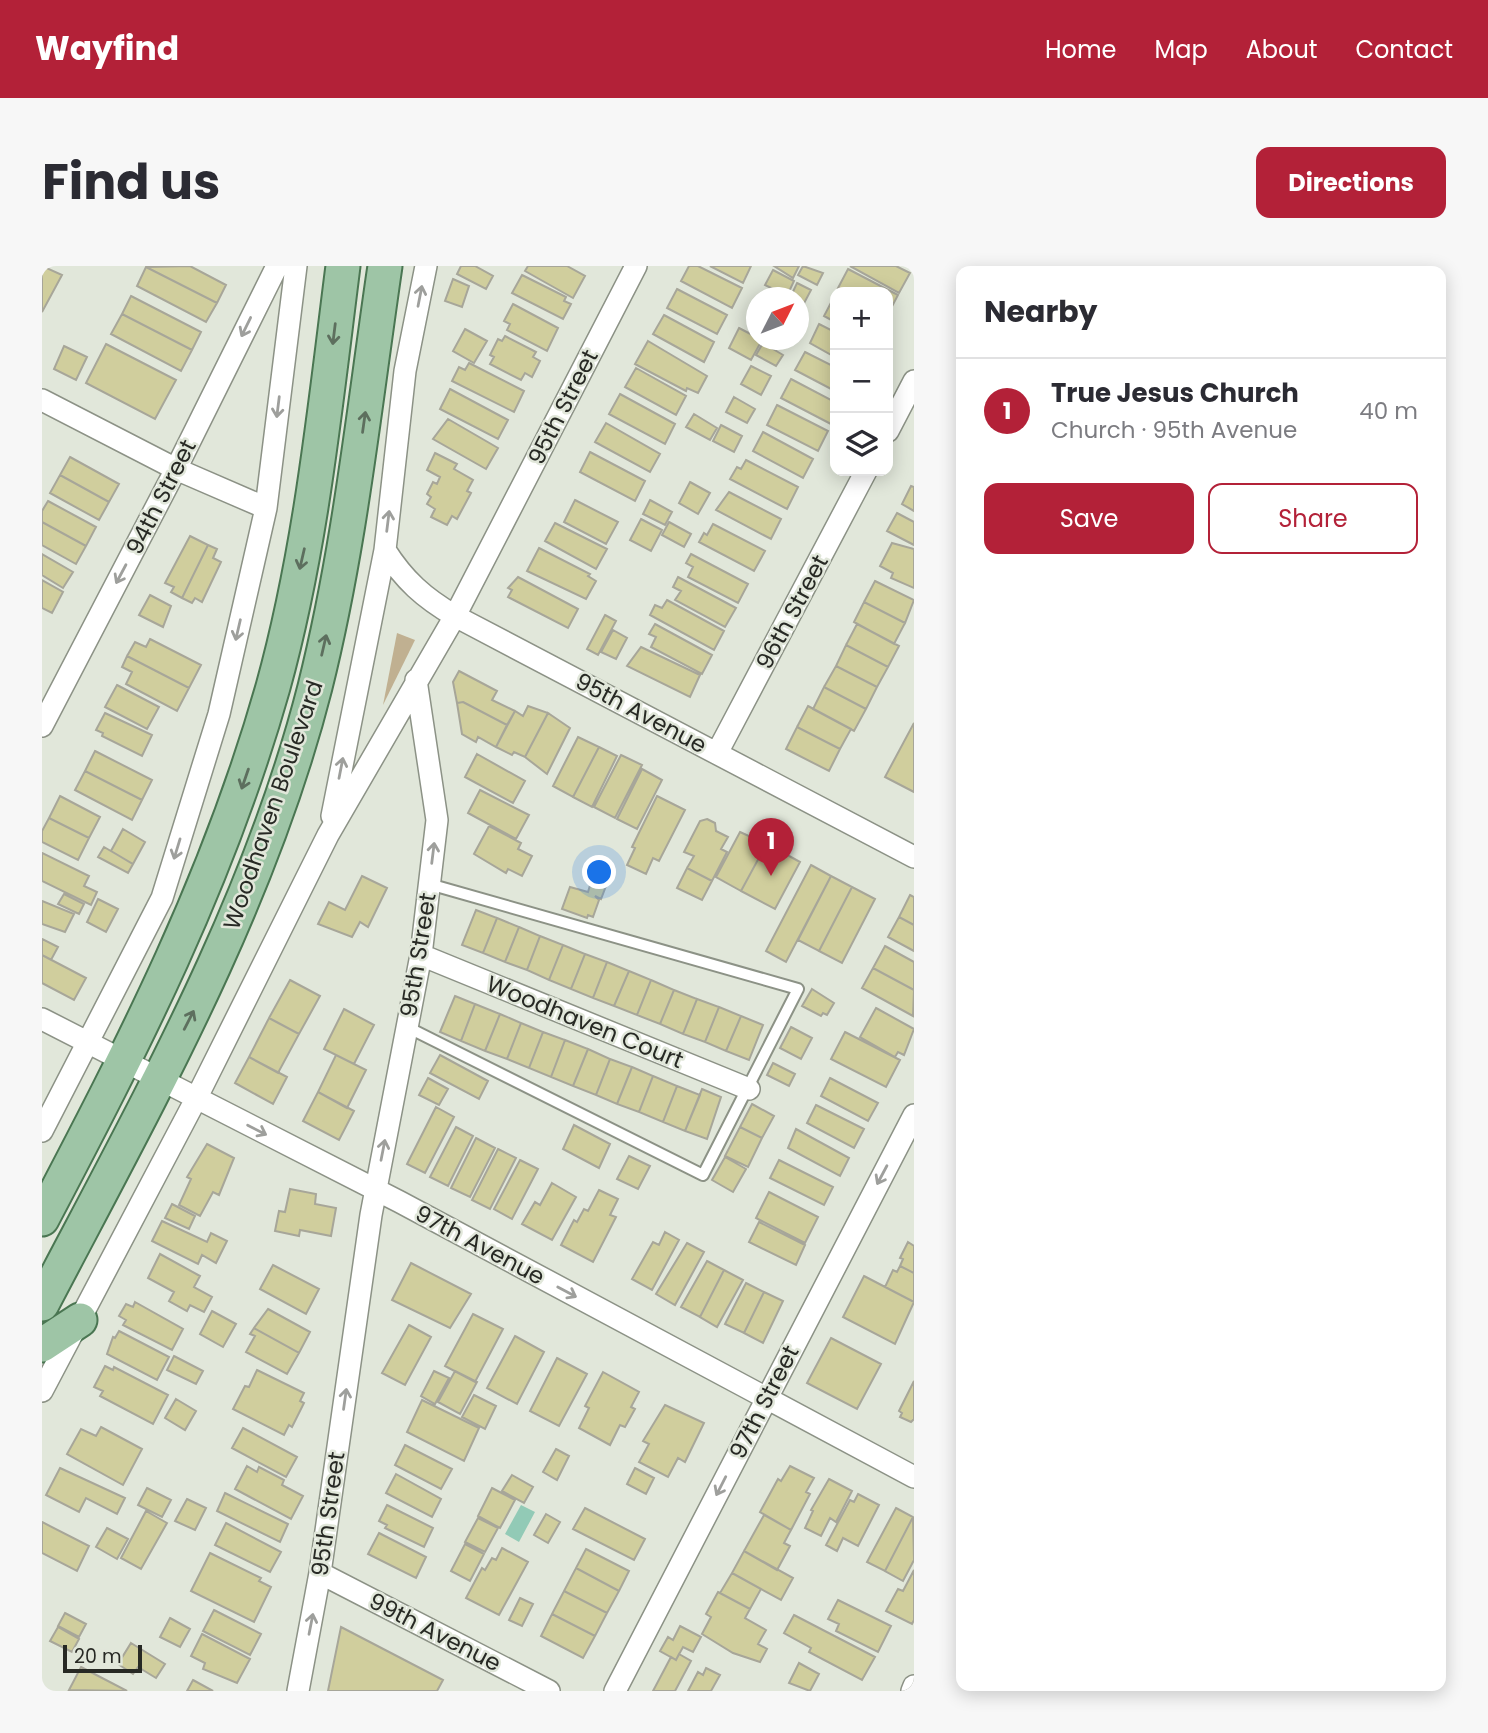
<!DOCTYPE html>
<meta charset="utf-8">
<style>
body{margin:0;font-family:Poppins,sans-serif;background:#f7f7f7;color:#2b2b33}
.controls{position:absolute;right:21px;top:21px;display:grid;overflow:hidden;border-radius:14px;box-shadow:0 4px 18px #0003}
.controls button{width:63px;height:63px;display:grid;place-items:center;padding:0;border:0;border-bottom:2px solid #e1e1e2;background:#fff;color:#2b2b33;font:35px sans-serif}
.compass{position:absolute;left:704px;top:21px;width:63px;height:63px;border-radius:50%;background:#fff;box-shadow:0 4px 18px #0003;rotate:48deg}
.scale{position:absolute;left:21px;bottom:18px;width:79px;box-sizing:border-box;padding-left:7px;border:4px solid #272924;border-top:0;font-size:19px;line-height:24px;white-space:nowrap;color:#272924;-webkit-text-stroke:5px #e1e7da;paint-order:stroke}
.you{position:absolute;left:558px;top:607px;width:24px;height:24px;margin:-18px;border:5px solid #fff;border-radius:50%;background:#1a73e8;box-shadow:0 0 0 10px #1a73e833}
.badge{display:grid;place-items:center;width:46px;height:46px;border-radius:50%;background:#b32138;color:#fff;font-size:23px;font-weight:700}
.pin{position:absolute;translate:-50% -58px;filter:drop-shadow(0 2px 4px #0008)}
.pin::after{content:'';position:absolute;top:37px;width:24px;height:21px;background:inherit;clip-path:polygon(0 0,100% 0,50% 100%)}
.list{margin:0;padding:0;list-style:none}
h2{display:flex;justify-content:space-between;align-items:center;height:91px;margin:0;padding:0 28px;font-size:30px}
h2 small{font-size:23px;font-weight:400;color:#7c7c81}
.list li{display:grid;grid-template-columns:46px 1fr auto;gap:21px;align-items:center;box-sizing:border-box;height:105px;padding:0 28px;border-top:2px solid #e1e1e2}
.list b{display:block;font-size:26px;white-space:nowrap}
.list p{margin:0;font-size:23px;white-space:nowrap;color:#7c7c81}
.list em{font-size:23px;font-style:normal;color:#7c7c81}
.actions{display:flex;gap:14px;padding:21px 28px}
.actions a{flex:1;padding:16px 0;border:2px solid #b32138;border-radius:14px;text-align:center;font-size:24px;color:#b32138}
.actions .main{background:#b32138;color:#fff}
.icon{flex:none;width:38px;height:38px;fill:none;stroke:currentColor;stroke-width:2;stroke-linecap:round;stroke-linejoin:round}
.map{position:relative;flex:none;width:872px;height:1425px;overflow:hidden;border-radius:14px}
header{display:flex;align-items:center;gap:42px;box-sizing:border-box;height:98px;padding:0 35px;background:#b32138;color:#fff}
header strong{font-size:33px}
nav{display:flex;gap:38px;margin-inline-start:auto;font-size:24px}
.intro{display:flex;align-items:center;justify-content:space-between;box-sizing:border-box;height:168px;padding:0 42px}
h1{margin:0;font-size:49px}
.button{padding:18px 32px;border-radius:14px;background:#b32138;color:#fff;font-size:24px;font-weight:700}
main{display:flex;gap:42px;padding:0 42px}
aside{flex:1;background:#fff;border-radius:14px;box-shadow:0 4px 18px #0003}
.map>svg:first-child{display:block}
</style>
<header>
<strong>Wayfind</strong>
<nav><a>Home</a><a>Map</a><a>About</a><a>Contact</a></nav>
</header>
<div class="intro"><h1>Find us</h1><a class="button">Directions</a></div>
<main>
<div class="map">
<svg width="872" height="1425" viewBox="0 0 872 1425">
<rect width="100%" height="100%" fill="#e1e7da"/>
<path fill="#c0b091" d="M355 367 373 374 341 439Z"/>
<path fill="#92cab6" d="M479 1239 493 1246 477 1276 463 1268Z"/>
<path fill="#d0ce9d" stroke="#a7a699" stroke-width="2" d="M0 0 20 9 0 46Z
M148 0 184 19 175 37 104 1Z
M419 0H433L451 10 444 23 415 8Z
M486 0H525L543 10 531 32 483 5Z
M647 0H656L700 22 690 42 639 15Z
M668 0H709L701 17Z
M732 0H757L751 12Z
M761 0 781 7 775 19 756 9Z
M808 0H854L868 7 857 27Z
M104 1 175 37 164 56 95 20Z
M806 3 856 29 846 48V26H805L796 22Z
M731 4 752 15 745 30 723 19Z
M480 9 524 31 522 35 529 38 521 53 470 27Z
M411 13 427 20 420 41 403 35Z
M755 17 769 24 758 45 757 32H748Z
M635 23 685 49 675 68 625 42Z
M89 30 159 66 150 84 80 48Z
M792 31 793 32V56L782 50Z
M471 38 516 62 505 85 465 64 468 58 462 55Z
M80 48 150 84 139 105 69 68Z
M622 49 672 76 662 96 611 68Z
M777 58 793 66V91L768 77Z
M697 62 720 74 709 94 687 82Z
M423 63 445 75 432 97 411 85Z
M463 70 494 86 491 91 498 95 490 111 483 107 479 114 448 98 452 91 448 89 456 73 460 75Z
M606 75 665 110 656 127 645 122 644 125 593 98Z
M721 77 741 89 734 100 714 89Z
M64 78 134 114 113 153 44 117Z
M22 80 45 91 34 114 12 103Z
M763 86 793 101V125L753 104Z
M427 97 482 125 472 146 410 115 417 101 423 104Z
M709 100 729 110 719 129 699 118Z
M594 102 644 130 634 149 583 121Z
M749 113 793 136V149L789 158 739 132Z
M408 123 466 154 456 173 398 143Z
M578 128 633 158 623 178 567 148Z
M692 131 713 143 705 157 684 146Z
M735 139 786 165 776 185 725 159Z
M652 148 675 162 668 174 644 161Z
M406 153 456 182 444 203 391 173Z
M564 157 618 188 608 206 553 176Z
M679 159 700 170 692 186 671 175Z
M721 166 771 193 761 212 711 185Z
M548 186 603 215 593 235 538 206Z
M393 187 415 198 412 203 431 214 425 225 429 227 415 253 410 250 405 259 389 251 393 243 385 238 389 231 385 228 391 216 395 218 398 211 385 204Z
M28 191 77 218 67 236 18 209Z
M704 194 756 221 745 243 688 213 695 201 699 203Z
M18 209 67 236 57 254 8 227Z
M648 216 668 227 656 248 637 237Z
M869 220 872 221V245L860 238Z
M687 226 739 253 729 273 674 244Z
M533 234 576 256 564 278 522 256Z
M608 234 630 246 623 259 601 248Z
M6 235 54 261 44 280 0 256V245Z
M855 247 872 256V279L845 265Z
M599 253 620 264 609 285 588 274Z
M0 256 44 280 34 298 0 279Z
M627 256 649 268 642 281 620 269Z
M513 257 565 283 554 303 503 275Z
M671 258 723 285 712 305 657 276 662 267 665 269Z
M148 270 166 279 140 332 129 326 132 321 123 317Z
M850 277 872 283V322L849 312 851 307 838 300Z
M166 279 175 283 171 292 179 296 160 336 153 332 150 337 140 332Z
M497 282 548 308 546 310 554 315 544 333 485 305Z
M0 288 31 306 21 322 0 309Z
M649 288 706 318 696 337 646 311 651 301 644 297Z
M476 311 536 343 526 362 466 331 470 324 466 322Z
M636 311 694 342 683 361 633 334 639 325 631 321Z
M0 314 21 326 10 347 0 342Z
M833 315 872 334 863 357 822 336Z
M108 329 129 340 121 361 97 349Z
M625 334 682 365 672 384 608 349 613 339 620 342Z
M822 336 863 357 852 378 812 356Z
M563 349 574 355 556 389 545 383Z
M613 358 670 389 660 408 609 381 614 371 607 368Z
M815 358 857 380 846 401 804 379Z
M571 364 585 372 574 393 559 386Z
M108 373 159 399 147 422 85 390 93 376 104 381Z
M804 379 846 401 835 421 794 400Z
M599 381 658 409 648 431 585 400Z
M85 390 147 422 135 445 84 418 90 406 80 401Z
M794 400 835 421 824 443 782 421Z
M417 405 455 425 450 434 473 445 465 459 421 436 415 437 411 416Z
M75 419 117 441 105 463 63 441Z
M782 421 824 443 812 465 771 443Z
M421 436 465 459 454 481 436 471 434 476 420 468 415 437Z
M486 440 506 447 483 491 472 486 470 489 454 481 473 445 481 450Z
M766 440 809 463 798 483 755 461Z
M63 447 110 469 100 490 60 470 61 467 54 464Z
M506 447 528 462 505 508 483 491Z
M872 457V526L843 511Z
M755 461 798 483 787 505 744 483Z
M536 471 557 481 531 531 511 520Z
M557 481 575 490 550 541 531 531Z
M53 485 110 514 100 534 43 505Z
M435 488 483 515 471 537 423 511Z
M579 489 600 499 573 552 552 541Z
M600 503 620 514 595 563 575 553Z
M43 505 100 534 90 554 33 524Z
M438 524 487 549 474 573 426 547Z
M18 530 58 551 47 572 7 552Z
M615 530 643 544 617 595 611 592 604 608 585 599 593 582 590 581Z
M7 552 47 572 36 594 0 576V565Z
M665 553 673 557 674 565 686 571 679 583 685 586 670 615 645 602 652 590 642 586 658 555Z
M447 560 479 577 476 583 490 590 480 610 466 603 464 607 432 588Z
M81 563 103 576 91 598 69 585Z
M698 566 729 580 723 590 719 588 699 625 674 611Z
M729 580 758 596 733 643 699 625 719 588 723 590Z
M62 581 91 598 86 607 56 591Z
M0 587 47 610 42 620 55 626 49 639 0 615Z
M769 599 789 610 744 696 724 685Z
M645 602 670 615 660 634 635 622Z
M320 610 345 622 326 661 318 656 310 671 276 658 287 636 303 644Z
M789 610 810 621 777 685 756 674Z
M549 616 564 620 559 633 553 630 557 634 551 651 546 649 545 652 520 643 528 621 546 626Z
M810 621 833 633 800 697 777 685Z
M22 628 42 638 37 648 16 638Z
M868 629 872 631V659L857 651Z
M56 633 76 643 64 666 45 656Z
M0 635 32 648 23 666 0 658Z
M434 644 455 652 441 687 420 679Z
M857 651 872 659V685L846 671Z
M455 652 477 661 463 696 441 687Z
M477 661 498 670 485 704 463 696Z
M498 670 521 679 507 714 485 704Z
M0 673 16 681 9 694 0 689Z
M521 679 543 688 529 723 507 714Z
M843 680 872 696V724L831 702Z
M543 688 565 696 551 732 529 723Z
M0 689 44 712 32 734 0 717Z
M565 696 587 705 572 740 551 732Z
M831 702 872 724 871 750 820 722Z
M587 705 609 714 595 749 572 740Z
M248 714 278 730 257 768 227 752Z
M609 714 632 724 618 758 595 749Z
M770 723 792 737 785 749 781 747 779 750 760 740Z
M632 724 655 733 641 768 618 758Z
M413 730 433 738 419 775 398 766Z
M655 733 677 741 663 776 641 768Z
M433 738 458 748 443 785 419 775Z
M677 741 699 750 684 785 663 776Z
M834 742 872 763 862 789 856 786 853 791 818 771Z
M302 743 332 759 312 798 282 783Z
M458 748 479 757 465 793 443 785Z
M699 750 721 759 707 794 684 785Z
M227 752 257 768 236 807 207 791Z
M479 757 501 766 487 802 465 793Z
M749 761 770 772 759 793 738 782Z
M501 766 523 774 509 811 487 802Z
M803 766 858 794 844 821 789 793Z
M523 774 546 783 531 820 509 811Z
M546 783 568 793 554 829 531 820Z
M294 789 324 804 305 842 276 826Z
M398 789 446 815 437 833 388 807Z
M207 791 245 811 231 838 193 817Z
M568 793 590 801 575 838 554 829Z
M731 797 753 808 747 820 725 809Z
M590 801 611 810 597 846 575 838Z
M611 810 635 820 621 856 597 846Z
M386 812 406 823 397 839 377 829Z
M788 812 836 837 826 855 779 830Z
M635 820 658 829 643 865 621 856Z
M660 823 679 831 665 873 643 865Z
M276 826 312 845 297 874 261 855Z
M710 838 732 850 720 872 698 861Z
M774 839 822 863 812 882 765 857Z
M394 841 412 851 383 907 365 898Z
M532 859 568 878 557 902 521 883Z
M414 861 431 870 406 920 388 911Z
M698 861 720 872 706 901 683 890Z
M754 863 807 892 798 910 746 882Z
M434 872 453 882 428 931 409 922Z
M165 878 192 892 177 929 171 926 158 950 137 939 149 913 145 911Z
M456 883 474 892 448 943 430 934Z
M587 890 608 900 596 923 575 913Z
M683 891 704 903 691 926 670 914Z
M478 894 496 903 470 953 452 943Z
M737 894 791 921 782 939 728 912Z
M510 917 534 931 510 974 480 958 493 936 498 939Z
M248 923 274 928 273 938 294 942 289 970 258 964 257 970 233 965 237 945 243 946Z
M557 924 576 933 568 949 574 951 551 996 519 979 532 954 535 956 542 943 546 945Z
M727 926 776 951 763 977 714 952Z
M130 938 153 950 147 963 123 952Z
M120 955 165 976 169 967 185 975 174 997 160 989 156 998 110 975Z
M717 956 763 979 754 999 707 976Z
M623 966 637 974 610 1024 590 1013 611 976 617 979Z
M866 976 872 980V1007L858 1000 861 993 858 992Z
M645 977 662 986 633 1039 614 1028Z
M118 988 158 1010 152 1021 170 1031 162 1046 148 1039 145 1045 127 1035 132 1026 106 1012Z
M665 995 682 1004 658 1051 639 1041Z
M369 997 429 1028 408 1062 350 1034Z
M231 999 277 1023 264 1048 218 1023Z
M858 1000 872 1007V1036L843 1021 851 1004 855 1006Z
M682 1004 701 1014 675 1061 658 1051Z
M822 1010 872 1036 853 1078 801 1051Z
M704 1017 722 1026 702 1067 683 1058Z
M722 1026 741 1035 721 1077 702 1067Z
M93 1036 141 1063 130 1084 81 1059 84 1054 77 1050 84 1038 91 1041Z
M226 1043 268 1066 257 1087 212 1062Z
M170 1045 194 1058 181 1081 158 1068Z
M431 1048 461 1063 433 1116 403 1100Z
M367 1059 389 1071 363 1119 340 1107Z
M212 1062 257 1087 245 1108 204 1086 213 1070 208 1068Z
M77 1065 127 1091 115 1114 65 1088 71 1071 73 1072Z
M473 1070 502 1086 475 1138 445 1122Z
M789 1072 839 1098 815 1143 765 1117Z
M132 1090 161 1105 154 1118 125 1104Z
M515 1092 545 1108 517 1160 488 1145Z
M63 1100 71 1104 72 1101 126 1129 111 1158 58 1130 61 1125 52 1121Z
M215 1104 262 1127 258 1135 262 1137 250 1161 247 1159 242 1169 191 1143 203 1120 207 1121Z
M392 1105 407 1112 393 1138 379 1130Z
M413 1105 435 1116 418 1148 396 1136Z
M561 1106 597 1126 589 1141 593 1143 583 1161 578 1159 568 1179 537 1162 547 1142 543 1140Z
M872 1115V1153L869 1156 858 1151 860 1147 857 1145Z
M432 1129 454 1140 443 1163 420 1151Z
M134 1133 154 1145 143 1164 123 1152Z
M380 1134 437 1162 422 1195 365 1166Z
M623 1139 662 1157 643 1196 636 1192 626 1211 597 1196 607 1178 601 1175Z
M59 1161 100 1183 81 1219 25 1188 39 1163 54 1170Z
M201 1162 255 1191 244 1211 190 1182Z
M363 1179 410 1203 399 1223 353 1199Z
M514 1183 527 1190 515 1214 501 1206Z
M205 1200 215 1206 217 1201 242 1214 240 1219 261 1230 249 1253 193 1223Z
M748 1200 772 1212 764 1226 768 1228 749 1264 718 1246 736 1213 739 1215Z
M18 1202 83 1232 75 1248 44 1232 37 1246 4 1229Z
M593 1202 612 1212 604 1228 585 1218Z
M354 1208 399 1233 390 1251 344 1227Z
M470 1209 491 1221 482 1237 460 1225Z
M787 1213 810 1225 794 1256 788 1252 779 1270 763 1262 771 1245 769 1244Z
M105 1222 129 1234 120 1251 96 1239Z
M450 1222 473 1234 458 1262 436 1250Z
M183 1227 246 1258 238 1276 175 1245Z
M816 1228 837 1239 816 1280 801 1272 795 1285 784 1279 808 1234 812 1236Z
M145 1233 164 1242 153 1264 133 1255Z
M345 1239 391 1262 382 1281 343 1262 345 1259 337 1255Z
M543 1242 603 1273 592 1294 531 1263Z
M854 1242 871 1251 843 1305 825 1296Z
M104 1245 125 1257 99 1303 79 1292Z
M504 1248 518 1256 506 1277 492 1269Z
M722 1249 749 1264 742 1277 748 1280 735 1304 702 1285Z
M871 1251 872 1294 861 1315 843 1305Z
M436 1252 456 1262 443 1286 423 1276Z
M0 1256 47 1280 35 1305 0 1287Z
M184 1257 239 1286 228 1306 173 1279Z
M65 1262 86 1273 75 1293 54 1281Z
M337 1267 384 1291 374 1312 326 1288Z
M423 1278 442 1288 428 1315 409 1305Z
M460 1282 486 1296 457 1349 424 1332 440 1302 443 1304 450 1292 454 1294Z
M544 1283 587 1305 577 1325 534 1302Z
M702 1285 751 1312 739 1334 690 1307Z
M168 1287 219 1312 217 1315 229 1321 212 1356 149 1325Z
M534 1302 577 1325 565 1347 522 1325Z
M872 1304V1354L870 1358 844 1345 856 1323 861 1325Z
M690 1307 719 1323 708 1343 678 1327Z
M522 1325 565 1347 553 1370 510 1348Z
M676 1326 708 1343 703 1352 724 1364 716 1378 725 1383 718 1396 691 1387 660 1368 669 1351 664 1348Z
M478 1332 491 1338 480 1360 467 1354Z
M796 1334 849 1360 836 1386 794 1365 797 1358 786 1353Z
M172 1344 219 1368 208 1389 161 1365Z
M23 1347 44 1358 37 1371 16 1360Z
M510 1348 553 1370 541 1392 499 1370Z
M752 1349 833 1391 820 1414 767 1386 769 1382 742 1367Z
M128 1352 148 1363 138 1381 118 1371Z
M638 1360 659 1371 651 1386 641 1381 634 1394 618 1385 626 1371 631 1374Z
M16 1361 37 1373 30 1386 8 1375Z
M299 1361 401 1414 395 1425H286Z
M160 1368 208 1393 195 1417 161 1403 163 1397 149 1390Z
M89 1377 123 1398 114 1412 96 1401 91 1408 76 1398Z
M637 1388 649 1395 633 1425H611L629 1391 634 1394Z
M757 1397 777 1408 768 1425 747 1417Z
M39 1401 85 1425 27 1424Z
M664 1402 678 1409 669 1425H646L656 1406 661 1409Z
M151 1414 171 1425H145Z"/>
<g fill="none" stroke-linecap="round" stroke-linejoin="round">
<g stroke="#8c9286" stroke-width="14">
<path id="lane" d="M365 761 661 909 756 723 387 618"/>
</g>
<g stroke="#8c9286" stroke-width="24">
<path id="street" d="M0 134 134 203 224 242
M846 165 872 115
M343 284C362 314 382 332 413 350L872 591
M0 460 134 203 235 0
M675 487 824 205
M290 550 343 284 363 105 384 0
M379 689 707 823
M0 753 358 936 872 1211
M0 865 120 632 177 448 224 242 254 0
M0 1125 154 833 286 569 413 350 594 0
M278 1307 507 1425
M256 1425 278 1307 329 949 379 689 395 554 374 414
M573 1425 872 849
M870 1425 872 1420"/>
</g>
<g stroke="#4a7652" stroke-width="37">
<path id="primary" d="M0 953C93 776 176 615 231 421 269 284 283 141 301 0
M0 1038C104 839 217 641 273 421 308 281 322 142 343 0
M0 1079 38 1054"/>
</g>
<use href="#lane" stroke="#fff" stroke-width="10"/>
<use href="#street" stroke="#fff" stroke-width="21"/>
<use href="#primary" stroke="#9ec5a6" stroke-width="33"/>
</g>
<defs><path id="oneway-shaft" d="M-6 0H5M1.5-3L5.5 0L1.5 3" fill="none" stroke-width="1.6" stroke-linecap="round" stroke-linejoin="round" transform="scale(1.75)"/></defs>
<g stroke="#9e9f9c">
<use href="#oneway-shaft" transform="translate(378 30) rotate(-79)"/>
<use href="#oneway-shaft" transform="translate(204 61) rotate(116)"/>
<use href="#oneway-shaft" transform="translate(236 141) rotate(97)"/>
<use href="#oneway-shaft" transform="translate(346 255) rotate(-83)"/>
<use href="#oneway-shaft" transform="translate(79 308) rotate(118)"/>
<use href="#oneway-shaft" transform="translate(196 364) rotate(103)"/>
<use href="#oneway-shaft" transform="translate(299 502) rotate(-79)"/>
<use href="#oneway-shaft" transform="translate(135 583) rotate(107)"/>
<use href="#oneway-shaft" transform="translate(391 587) rotate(-83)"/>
<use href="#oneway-shaft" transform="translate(215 864) rotate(27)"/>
<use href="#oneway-shaft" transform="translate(341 884) rotate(-79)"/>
<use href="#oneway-shaft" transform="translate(840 909) rotate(118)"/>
<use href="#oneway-shaft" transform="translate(525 1026) rotate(28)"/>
<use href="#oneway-shaft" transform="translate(303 1133) rotate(-82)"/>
<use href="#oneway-shaft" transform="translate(679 1220) rotate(117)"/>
<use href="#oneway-shaft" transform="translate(269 1358) rotate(-79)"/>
</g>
<g stroke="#5d6f5e">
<use href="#oneway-shaft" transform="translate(292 68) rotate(97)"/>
<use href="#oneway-shaft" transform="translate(322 156) rotate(-82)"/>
<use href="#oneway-shaft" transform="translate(260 293) rotate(103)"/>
<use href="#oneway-shaft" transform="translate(282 379) rotate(-77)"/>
<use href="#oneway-shaft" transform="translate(203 513) rotate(109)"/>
<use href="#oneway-shaft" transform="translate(147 754) rotate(-63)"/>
</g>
<g text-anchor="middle" stroke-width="5" stroke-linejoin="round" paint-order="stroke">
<g font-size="23" fill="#272924" stroke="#e1e7da">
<text transform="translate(521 141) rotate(-63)" y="8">95th Street</text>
<text transform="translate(119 231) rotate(-63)" y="8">94th Street</text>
<text transform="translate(750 346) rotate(-62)" y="8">96th Street</text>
<text transform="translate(599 447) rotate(28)" y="8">95th Avenue</text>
<text transform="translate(231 539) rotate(-71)" y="8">Woodhaven Boulevard</text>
<text transform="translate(376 689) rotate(-81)" y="8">95th Street</text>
<text transform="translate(543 756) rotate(22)" y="8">Woodhaven Court</text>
<text transform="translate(438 979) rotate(28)" y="8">97th Avenue</text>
<text transform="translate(722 1136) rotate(-63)" y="8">97th Street</text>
<text transform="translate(286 1248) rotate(-82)" y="8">95th Street</text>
<text transform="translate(393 1366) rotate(27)" y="8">99th Avenue</text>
</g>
</g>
</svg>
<div class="controls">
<button>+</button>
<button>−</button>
<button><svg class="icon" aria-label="layers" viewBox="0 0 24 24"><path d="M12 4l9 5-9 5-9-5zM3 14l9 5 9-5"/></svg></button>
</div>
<svg class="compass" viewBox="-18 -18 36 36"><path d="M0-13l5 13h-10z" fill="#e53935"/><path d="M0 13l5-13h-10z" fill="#7c7c81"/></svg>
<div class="scale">20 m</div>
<div class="you"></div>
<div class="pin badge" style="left:729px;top:610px">1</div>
</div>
<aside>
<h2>Nearby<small></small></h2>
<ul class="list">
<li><span class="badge">1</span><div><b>True Jesus Church</b><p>Church · 95th Avenue</p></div><em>40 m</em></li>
</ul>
<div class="actions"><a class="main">Save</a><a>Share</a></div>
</aside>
</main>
